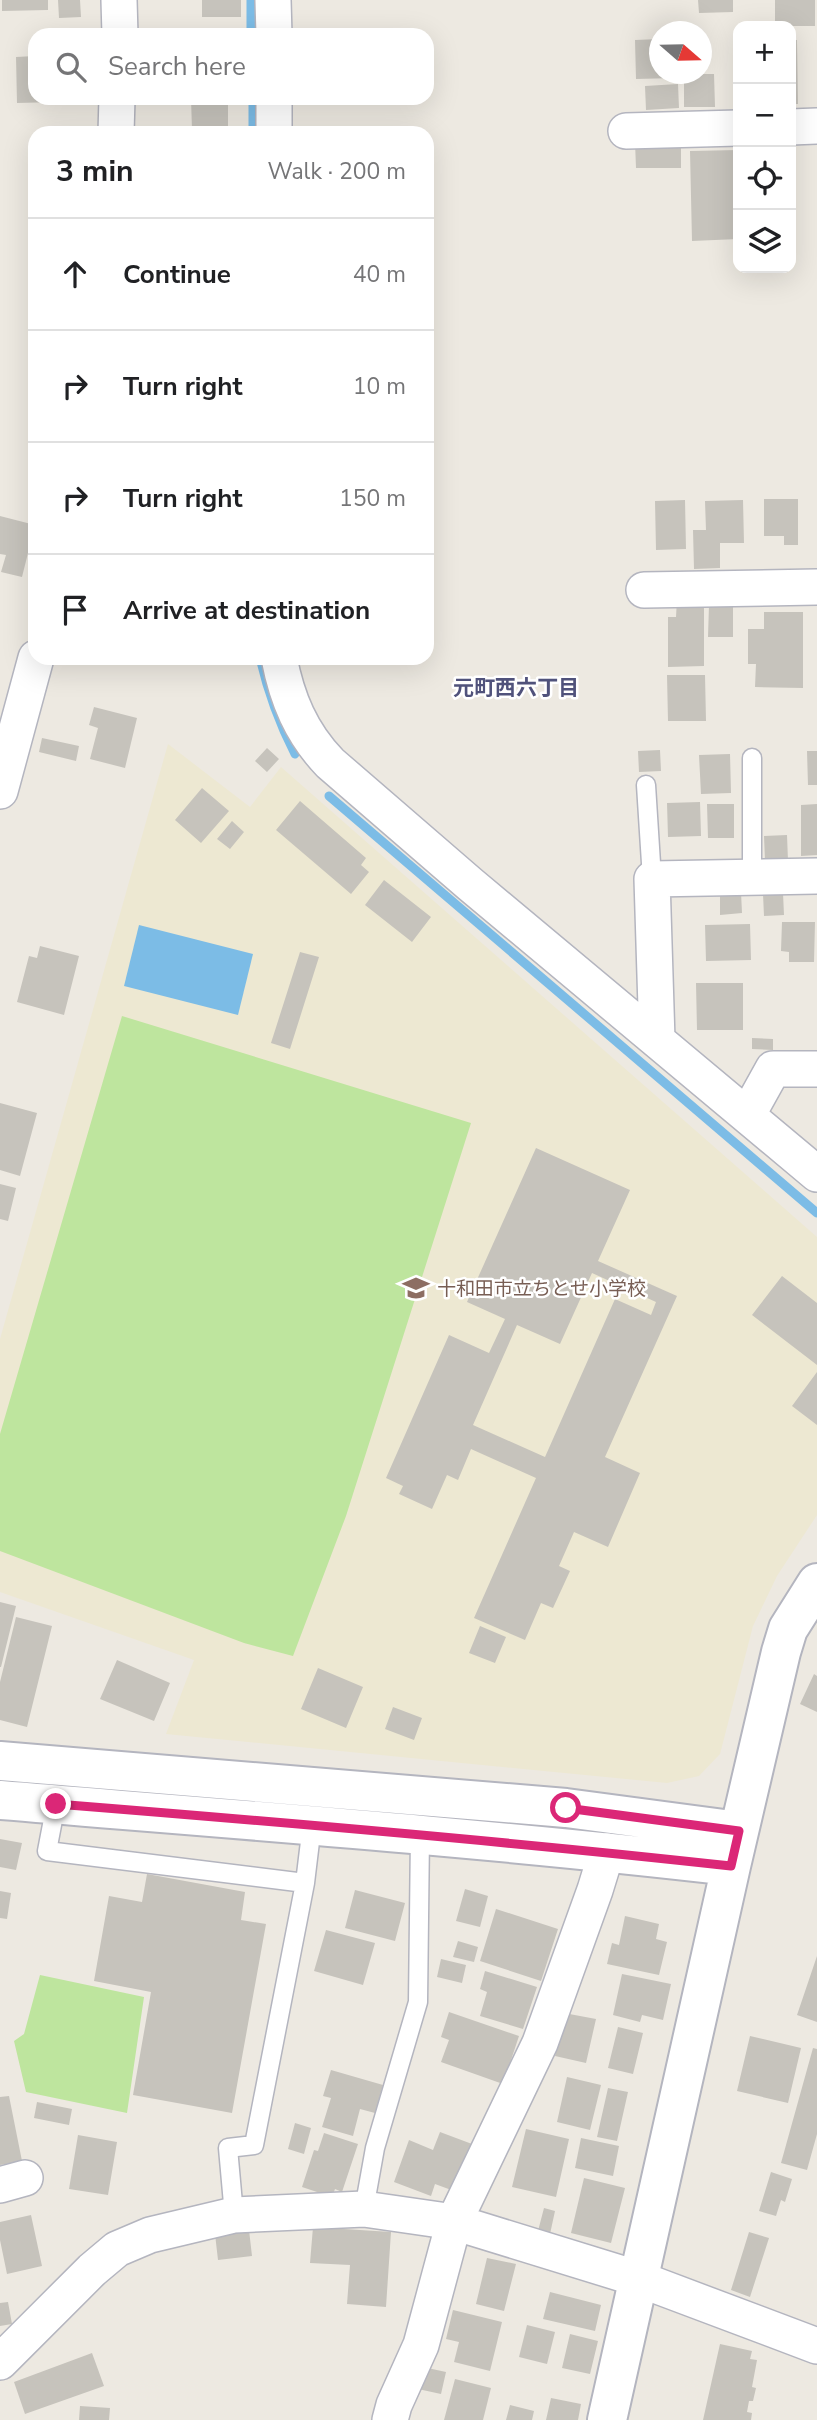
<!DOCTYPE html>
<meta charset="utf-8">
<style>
body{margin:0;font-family:"Nunito Sans","Noto Sans JP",sans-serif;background:#f6f6f6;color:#202124}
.controls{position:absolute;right:21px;top:21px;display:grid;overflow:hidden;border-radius:14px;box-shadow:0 7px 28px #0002}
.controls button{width:63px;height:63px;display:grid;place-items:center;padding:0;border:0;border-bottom:2px solid #e0e0e0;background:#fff;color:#202124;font:35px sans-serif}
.compass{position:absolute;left:649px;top:21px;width:63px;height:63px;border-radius:50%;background:#fff;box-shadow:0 7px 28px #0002;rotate:110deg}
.stop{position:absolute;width:21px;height:21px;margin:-16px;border:5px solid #db2777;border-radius:50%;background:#fff}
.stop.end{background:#db2777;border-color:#fff;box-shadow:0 2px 7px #0008}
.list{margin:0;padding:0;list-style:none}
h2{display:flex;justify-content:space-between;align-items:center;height:91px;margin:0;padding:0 28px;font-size:30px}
h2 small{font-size:23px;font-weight:400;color:#757577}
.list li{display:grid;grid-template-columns:46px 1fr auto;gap:21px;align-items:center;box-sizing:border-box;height:112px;padding:0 28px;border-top:2px solid #e0e0e0}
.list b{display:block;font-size:26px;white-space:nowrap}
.list em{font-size:23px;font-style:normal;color:#757577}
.icon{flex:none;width:38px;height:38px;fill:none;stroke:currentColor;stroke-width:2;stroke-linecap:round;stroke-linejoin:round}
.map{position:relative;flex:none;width:817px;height:2420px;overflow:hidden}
.search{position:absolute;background:#fff;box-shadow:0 7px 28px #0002;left:28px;top:28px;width:406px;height:77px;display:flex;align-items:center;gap:18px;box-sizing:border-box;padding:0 24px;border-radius:21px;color:#757577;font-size:26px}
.panel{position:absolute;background:#fff;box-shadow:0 7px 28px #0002;left:28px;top:126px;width:406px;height:539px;border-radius:21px}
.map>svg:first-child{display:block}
</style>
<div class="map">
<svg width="817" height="2420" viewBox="0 0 817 2420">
<rect width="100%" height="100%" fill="#ede9e1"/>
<path fill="#ede8d2" d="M168 744 250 807 281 767 817 1237V1515L777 1576 753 1626 720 1754 699 1776 667 1783 166 1734 194 1660 0 1592V1339Z"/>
<path fill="#bee59e" d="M122 1016 471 1123 346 1516 293 1656 244 1643 0 1551V1434Z
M40 1975 144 1997 127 2113 26 2092 14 2041 24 2034Z"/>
<path fill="#7cbce6" d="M139 925 253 954 238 1015 124 986Z"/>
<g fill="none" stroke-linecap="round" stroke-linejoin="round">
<path stroke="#7cbce6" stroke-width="9" d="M251 0V35
M253 98V133
M260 658C268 692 279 723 295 754
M329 796 817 1213"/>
</g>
<path fill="#c6c3bc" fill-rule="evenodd" d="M2 0H48V10L2 11Z
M58 0H80L81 17 59 18Z
M202 0H241V17H202Z
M698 0H733V12L699 13Z
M775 0H815V26H775Z
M660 39V74H675V78L636 79 635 40Z
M791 40H797L798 104H791Z
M35 56V98H56V102L17 103 16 57Z
M684 74H714L715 107H684Z
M678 84 679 108 646 110 645 86Z
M191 98H228V130H192Z
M681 141V168H636L635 142Z
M738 150V239L692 241 690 151Z
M764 499H798V545H784V536H764Z
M685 500 686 549 656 550 655 501Z
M743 500 744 543H720V568L694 569 693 530H706L705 501Z
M0 516 35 525 22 577 1 572 6 555 0 554Z
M677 599H704V666L668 667V617H676Z
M709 605H733V637H708Z
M764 612H803V688L755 687 756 664H748V629H764Z
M667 675H705L706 721H668Z
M94 707 137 718 125 768 90 759 98 728 89 725Z
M42 738 79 746 76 761 39 752Z
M267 748 279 759 267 772 255 761Z
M660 750 661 771 639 772 638 751Z
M807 751H817V785H808Z
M730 754 731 793 701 794 699 755Z
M202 788 229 811 201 843 175 820Z
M300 801 366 858 361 865 369 872 351 894 276 830Z
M700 802 701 836 668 837 667 803Z
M707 804H734V838H708Z
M817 804V855L801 856V805Z
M232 821 244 832 230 849 217 839Z
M787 835 788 861H765L764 836Z
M384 880 431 917 412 942 365 905Z
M741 892 742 913 720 915V893Z
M783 893 784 915 764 916 763 894Z
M782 922H815L814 962H789V952L781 951Z
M750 924 751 960 706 961 705 925Z
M40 946 79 956 64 1015 17 1002 29 956 37 958Z
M300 952 319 957 290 1049 271 1043Z
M696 983H743V1030H697Z
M752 1038 773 1039V1050L752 1049Z
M0 1103 37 1113 20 1176 0 1170Z
M536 1148 630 1190 598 1261 677 1296 605 1457 640 1473 608 1547 574 1532 559 1566 570 1571 553 1608 541 1603 525 1640 474 1618 536 1478 471 1449 458 1480 447 1475 432 1509 399 1494 403 1486 386 1478 449 1335 489 1353 505 1319 467 1302ZM592 1273 656 1302 651 1315 615 1299 545 1457 473 1425 517 1325 560 1344Z
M0 1184 16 1188 8 1221 0 1219Z
M782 1276 817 1303V1365L752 1315Z
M817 1372V1425L792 1406Z
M0 1602 16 1606 1 1667H0Z
M16 1617 52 1626 27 1727 0 1720V1682Z
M480 1626 506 1637 495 1663 469 1653Z
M117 1660 170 1683 154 1721 100 1699Z
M318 1668 363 1687 346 1728 301 1709Z
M814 1674 817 1676V1712L800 1704Z
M393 1707 422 1718 414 1740 385 1729Z
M0 1839 22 1843 16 1870 0 1867Z
M147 1874 245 1892 241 1920 266 1924 232 2113 133 2095 151 1992 94 1981 109 1896 142 1902Z
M465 1889 488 1896 480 1927 456 1921Z
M355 1890 405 1903 395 1941 345 1928Z
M0 1891 11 1893 7 1919 0 1918Z
M496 1909 558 1929 541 1981 480 1961Z
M625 1916 659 1924 656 1939 667 1942 659 1975 607 1964 612 1943 619 1945Z
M326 1930 375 1943 363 1985 314 1971Z
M458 1941 478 1947 474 1962 453 1957Z
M817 1956V2022L797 2015Z
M441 1959 466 1965 462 1983 437 1977Z
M485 1971 537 1987 523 2029 480 2016 487 1992 480 1989Z
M622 1974 671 1984 663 2020 642 2015 640 2022 613 2015Z
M449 2012 519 2036 503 2084 441 2062 449 2040 441 2037Z
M564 2013 596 2019 586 2063 555 2056Z
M618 2027 643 2033 633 2074 608 2068Z
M750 2036 801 2048 788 2103 737 2091Z
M813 2048 817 2049V2134L807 2170 781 2163Z
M331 2070 383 2085 375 2113 360 2109 353 2136 322 2127 331 2098 323 2096Z
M567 2077 601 2085 590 2130 557 2122Z
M608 2088 628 2092 617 2141 597 2137Z
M9 2096 22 2161 0 2165V2097Z
M37 2102 72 2109 69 2125 34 2118Z
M295 2123 311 2128 304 2154 288 2149Z
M526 2129 569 2139 556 2197 512 2187Z
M440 2132 472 2144 454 2191 435 2184 431 2196 394 2182 409 2140 433 2150Z
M324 2133 358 2144 342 2192 335 2189 332 2197 302 2187 314 2150 318 2151Z
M78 2135 117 2142 108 2195 69 2189Z
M581 2138 619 2146 613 2176 575 2168Z
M771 2172 792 2179 785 2202 781 2200 776 2216 759 2211Z
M584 2178 625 2188 611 2243 571 2233Z
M544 2208 555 2211 550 2234 538 2231Z
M31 2215 42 2266 7 2274 0 2240V2222Z
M313 2227 391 2232 386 2307 347 2304 350 2265 310 2263Z
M249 2230 252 2256 218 2260 215 2234Z
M749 2232 769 2238 750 2297 731 2290Z
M487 2258 516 2264 504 2311 476 2304Z
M550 2292 601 2305 595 2331 543 2319Z
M8 2302 12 2324 0 2326V2303Z
M453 2310 502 2322 490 2371 454 2362 459 2342 446 2339Z
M527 2325 555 2332 547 2364 519 2357Z
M570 2334 598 2341 590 2374 562 2368Z
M720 2344 752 2351 750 2359 757 2360 752 2387 756 2388 753 2401H749L747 2412 752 2413 751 2420H703Z
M92 2353 104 2386 25 2414 14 2382Z
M423 2367 446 2372 441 2394 418 2389Z
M455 2379 491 2388 483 2420H444Z
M551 2398 581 2404 578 2420H546Z
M510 2405 534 2411 532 2420H506Z
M80 2406 110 2408 109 2420H79Z"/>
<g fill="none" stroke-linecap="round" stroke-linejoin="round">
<g stroke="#b4b5bf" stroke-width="21">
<path id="service" d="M646 785 652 879
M752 877V758
M56 1804 47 1851 305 1883 312 1825
M364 2209 375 2148 418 2002 420 1834
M234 2215 228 2148 254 2145 305 1883"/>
</g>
<g stroke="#b4b5bf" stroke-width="38">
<path id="minor" d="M119 0 120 35
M273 0 274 35
M274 98V133
M791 127 817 126
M626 131 738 128
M116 133 117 98
M644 590 817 587
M279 658C287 699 301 733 330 763L470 884 817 1174
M0 791 36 658
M657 1040 652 879 817 876
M748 1114 773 1069H817
M0 2185 25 2178
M0 2362 92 2270 117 2249 150 2235 234 2215 364 2209 454 2222 639 2279 817 2346
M390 2420 394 2405 421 2345 454 2222 540 2043 595 1890 607 1851"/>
</g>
<g stroke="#b4b5bf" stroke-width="42">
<path id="tertiary" d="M0 1761 566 1808 739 1831
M0 1800C244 1820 488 1838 731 1866
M607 2420 731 1866 781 1652 788 1629 817 1583"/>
</g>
<use href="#service" stroke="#fff" stroke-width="18"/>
<use href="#minor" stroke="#fff" stroke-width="35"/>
<use href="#tertiary" stroke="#fff" stroke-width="38"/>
</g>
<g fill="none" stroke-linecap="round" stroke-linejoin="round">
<path stroke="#db2777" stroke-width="9" d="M56 1804C281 1822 506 1841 731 1866L739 1831 566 1808"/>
</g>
<defs>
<g id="school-bare" transform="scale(2.1)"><path d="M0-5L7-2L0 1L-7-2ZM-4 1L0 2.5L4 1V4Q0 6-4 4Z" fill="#8d6e63" stroke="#fff" stroke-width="2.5" paint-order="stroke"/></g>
</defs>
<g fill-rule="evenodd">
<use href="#school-bare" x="416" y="1288"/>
</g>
<g text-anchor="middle" stroke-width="5" stroke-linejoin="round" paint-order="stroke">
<g font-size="19" fill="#785e54" stroke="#fff" text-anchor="start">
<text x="437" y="1295">十和田市立ちとせ小学校</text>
</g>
<g font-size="21" font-weight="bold" fill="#50527b" stroke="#fff">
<text x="516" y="695">元町西六丁目</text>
</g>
</g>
</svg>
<div class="controls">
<button>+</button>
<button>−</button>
<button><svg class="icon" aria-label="locate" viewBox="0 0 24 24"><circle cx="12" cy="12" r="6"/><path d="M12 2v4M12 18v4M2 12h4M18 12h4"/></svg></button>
<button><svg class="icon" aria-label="layers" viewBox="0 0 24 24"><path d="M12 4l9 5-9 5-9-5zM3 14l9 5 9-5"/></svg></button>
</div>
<svg class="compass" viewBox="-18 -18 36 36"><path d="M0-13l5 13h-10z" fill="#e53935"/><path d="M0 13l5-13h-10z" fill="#757577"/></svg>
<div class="stop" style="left:566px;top:1808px"></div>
<div class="stop end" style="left:56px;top:1804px"></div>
<div class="search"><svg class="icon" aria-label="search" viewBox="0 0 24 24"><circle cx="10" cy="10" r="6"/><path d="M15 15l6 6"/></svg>Search here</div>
<section class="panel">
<h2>3 min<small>Walk · 200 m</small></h2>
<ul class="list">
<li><svg class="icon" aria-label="ahead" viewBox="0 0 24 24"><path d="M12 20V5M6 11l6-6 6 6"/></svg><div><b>Continue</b></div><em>40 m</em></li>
<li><svg class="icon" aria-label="right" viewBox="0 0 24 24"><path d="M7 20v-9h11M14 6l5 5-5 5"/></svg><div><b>Turn right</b></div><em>10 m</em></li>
<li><svg class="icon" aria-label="right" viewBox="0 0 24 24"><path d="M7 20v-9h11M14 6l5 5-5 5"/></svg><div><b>Turn right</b></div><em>150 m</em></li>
<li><svg class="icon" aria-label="arrive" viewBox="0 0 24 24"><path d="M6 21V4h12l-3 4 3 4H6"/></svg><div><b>Arrive at destination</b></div></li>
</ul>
</section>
</div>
